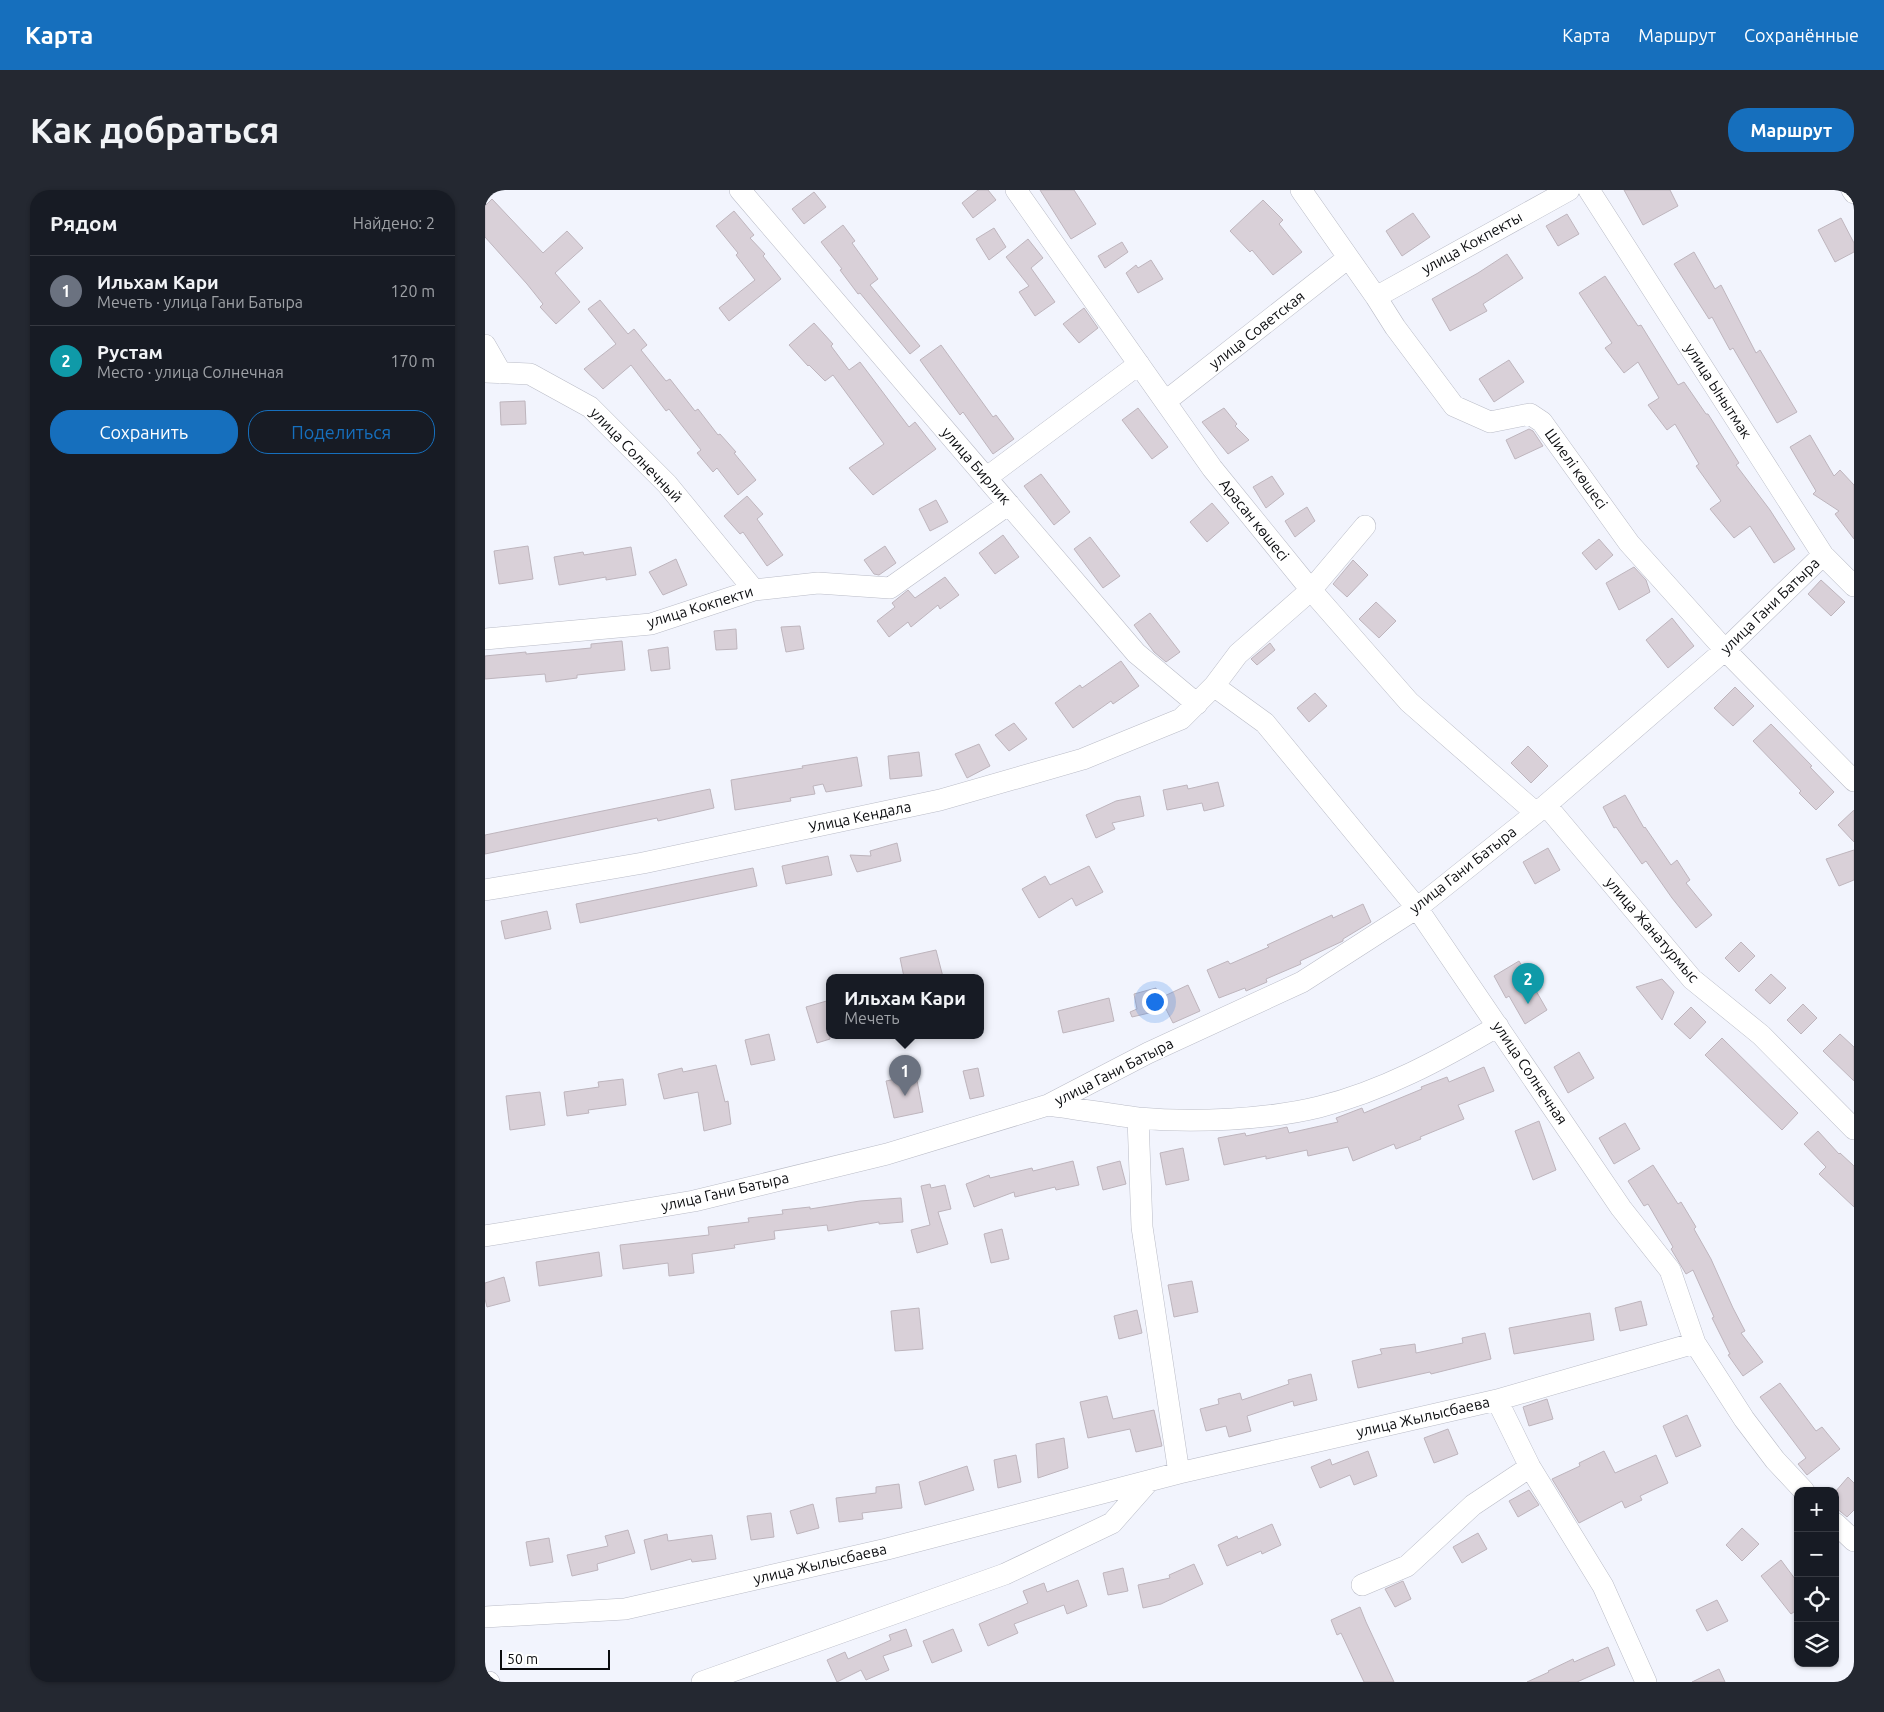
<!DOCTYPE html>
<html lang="ru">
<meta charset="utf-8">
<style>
body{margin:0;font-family:Ubuntu,sans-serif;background:#242831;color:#f1f3f6}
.controls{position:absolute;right:15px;bottom:15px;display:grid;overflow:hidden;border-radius:10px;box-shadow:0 1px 4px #0004}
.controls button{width:45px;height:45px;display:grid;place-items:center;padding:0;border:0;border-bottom:1px solid #363941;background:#171b24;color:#f1f3f6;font:25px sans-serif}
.scale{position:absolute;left:15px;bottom:12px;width:110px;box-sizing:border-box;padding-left:5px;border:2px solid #0b0c0f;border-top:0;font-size:14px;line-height:18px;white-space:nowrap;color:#0b0c0f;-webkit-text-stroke:4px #fff;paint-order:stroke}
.you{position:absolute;left:669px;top:811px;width:18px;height:18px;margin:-12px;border:4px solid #fff;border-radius:50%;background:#1a73e8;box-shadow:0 0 0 8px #1a73e833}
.badge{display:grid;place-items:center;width:32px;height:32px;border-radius:50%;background:#166fbd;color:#fff;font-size:16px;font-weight:700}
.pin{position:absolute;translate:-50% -41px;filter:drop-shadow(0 1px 2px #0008)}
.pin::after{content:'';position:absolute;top:26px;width:18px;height:15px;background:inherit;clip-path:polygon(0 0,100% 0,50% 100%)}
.popup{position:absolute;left:341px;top:784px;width:158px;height:65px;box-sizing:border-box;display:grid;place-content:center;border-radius:10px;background:#171b24;filter:drop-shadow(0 1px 4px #0005);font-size:16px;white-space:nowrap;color:#9ea1a6}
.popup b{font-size:19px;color:#f1f3f6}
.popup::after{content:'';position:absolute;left:50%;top:100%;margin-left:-10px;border:10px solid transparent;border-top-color:#171b24}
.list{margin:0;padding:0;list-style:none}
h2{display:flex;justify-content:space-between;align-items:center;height:65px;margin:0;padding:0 20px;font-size:21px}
h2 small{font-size:16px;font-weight:400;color:#9ea1a6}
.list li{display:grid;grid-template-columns:32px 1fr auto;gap:15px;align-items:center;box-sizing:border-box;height:70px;padding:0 20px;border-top:1px solid #363941}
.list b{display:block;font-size:19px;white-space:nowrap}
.list p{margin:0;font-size:16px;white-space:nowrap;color:#9ea1a6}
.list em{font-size:16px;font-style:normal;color:#9ea1a6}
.actions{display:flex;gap:10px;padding:15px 20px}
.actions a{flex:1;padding:11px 0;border:1px solid #166fbd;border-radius:20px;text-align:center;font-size:18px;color:#166fbd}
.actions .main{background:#166fbd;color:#fff}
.icon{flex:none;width:28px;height:28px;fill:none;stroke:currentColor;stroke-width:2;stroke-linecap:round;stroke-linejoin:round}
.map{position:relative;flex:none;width:1369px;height:1492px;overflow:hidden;border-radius:20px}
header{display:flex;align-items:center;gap:30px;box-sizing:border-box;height:70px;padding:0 25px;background:#166fbd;color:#fff}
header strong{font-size:24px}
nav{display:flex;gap:28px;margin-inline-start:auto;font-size:18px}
.intro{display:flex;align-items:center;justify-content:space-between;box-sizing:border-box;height:120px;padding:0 30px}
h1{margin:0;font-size:35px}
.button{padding:12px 22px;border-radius:20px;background:#166fbd;color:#fff;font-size:18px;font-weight:700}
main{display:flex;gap:30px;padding:0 30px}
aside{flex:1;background:#171b24;border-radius:20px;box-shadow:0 1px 4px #0004}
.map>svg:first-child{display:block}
</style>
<header>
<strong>Карта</strong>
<nav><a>Карта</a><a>Маршрут</a><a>Сохранённые</a></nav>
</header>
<div class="intro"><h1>Как добраться</h1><a class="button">Маршрут</a></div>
<main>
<aside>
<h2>Рядом<small>Найдено: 2</small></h2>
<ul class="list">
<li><span class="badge" style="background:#6b7280">1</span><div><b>Ильхам Кари</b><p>Мечеть · улица Гани Батыра</p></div><em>120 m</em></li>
<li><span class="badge" style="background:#0f9aa8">2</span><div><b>Рустам</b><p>Место · улица Солнечная</p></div><em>170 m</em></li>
</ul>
<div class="actions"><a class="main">Сохранить</a><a>Поделиться</a></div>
</aside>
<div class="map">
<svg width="1369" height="1492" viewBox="0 0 1369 1492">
<rect width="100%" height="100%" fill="#f2f4fd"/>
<path fill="#d9d0d8" stroke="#beb5bd" d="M493 0H503L511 10 488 28 477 13Z
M555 0H589L611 34 586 49Z
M1139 0H1185L1193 16 1158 35Z
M329 2 341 17 319 34 307 19Z
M7 9 58 63 82 41 98 58 70 83 95 112 71 134 55 117 58 114 42 94 0 47V16Z
M778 10 798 30 794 34 817 62 788 85 767 60 765 62 745 41Z
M249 21 269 45 265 48 280 64 278 66 296 89 244 131 234 118 270 90 251 65 253 63 231 36Z
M928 23 945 47 917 66 901 41Z
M1082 24 1094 44 1073 56 1061 36Z
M1356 28 1369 53V62L1350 72 1333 40Z
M358 35 370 51 367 53 393 89 385 95 435 156 425 164 375 103 373 104 355 80 357 79 336 52Z
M509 38 521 57 504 70 491 49Z
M543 49 558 68 546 78 570 112 550 126 534 102 544 96 521 67Z
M637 52 643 62 620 78 613 66Z
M1209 62 1230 99 1236 95 1271 163 1275 160 1312 222 1292 233 1248 158 1245 160 1227 127 1224 129 1189 74Z
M1022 64 1038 88 998 114 1002 121 965 141 947 109 993 83Z
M666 70 678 89 653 103 641 83 651 75 653 78Z
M1120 86 1153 136 1156 135 1193 195 1199 192 1221 224H1223L1254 273 1251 275 1285 320 1310 359 1289 373 1265 336 1249 348 1225 319 1236 311 1211 276 1214 274 1190 234 1182 240 1163 215 1174 208 1153 172 1139 183 1120 158 1127 153 1094 103Z
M115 110 143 144 149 139 162 155 156 160 181 191 185 189 210 221 213 219 233 245 235 244 251 262 249 263 271 290 253 305 232 278 228 282 212 263 216 260 184 219 181 221 146 175 118 199 99 179 131 154 103 119Z
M599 118 613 138 594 153 578 134Z
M329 133 348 154 346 156 364 180 375 172 424 237 430 232 451 259 388 305 364 278 399 254 348 185 340 191 324 175 323 176 304 155Z
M456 155 508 227 511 225 529 249 508 264 478 222 475 225 435 170Z
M1024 170 1039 192 1009 212 994 189Z
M40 211 41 234 16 235 15 212Z
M653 218 683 257 667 269 637 230Z
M739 218 752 234 750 236 764 250 743 264 717 232Z
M1044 239 1048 241 1058 256 1030 269 1021 250Z
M1325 245 1349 286 1355 280 1369 295V349L1350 324 1354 321 1328 304 1331 301 1305 257Z
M556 284 585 322 569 335 539 296Z
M787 286 799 304 781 318 768 297Z
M262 306 278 324 272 329 298 365 282 376 258 342 255 344 239 326Z
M451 310 463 332 445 341 434 319Z
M727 313 744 333 722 352 705 332Z
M822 317 830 331 810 347 800 331Z
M518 345 534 367 510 384 494 363Z
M605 347 635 386 618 398 589 359Z
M1114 349 1128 365 1111 380 1097 363Z
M43 356 48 389 14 394 9 361Z
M400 356 411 373 394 385 389 384 379 370Z
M146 357 151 385 121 390V387L74 395 69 367 98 362 99 365Z
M191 369 202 395 178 405 164 382Z
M868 370 883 385 862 407 848 394Z
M1149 377 1161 390 1165 402 1134 420 1121 393Z
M460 387 474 405 455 419 453 415 426 437 423 432 404 447 392 431 410 417 407 413 423 400 430 408Z
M1336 390 1360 412 1346 426 1323 404Z
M891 412 911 431 894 448 874 429Z
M665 423 695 462 681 472 669 462 649 435Z
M1187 428 1209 456 1183 478 1161 450Z
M315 436 319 459 301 462 296 437Z
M251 439 252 459 231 460 229 441Z
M137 451 140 480 92 485V488L61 492 60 484 0 489V466L41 462V464L106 458V454Z
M785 453 790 460 772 475 766 469Z
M183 457 185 479 166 481 163 460Z
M636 471 654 496 628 514 626 511 588 538 570 513 595 495 597 498Z
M1250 497 1269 516 1248 536 1229 518Z
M830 503 842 516 824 532 812 518Z
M529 533 542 549 524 561 510 545Z
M1286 534 1327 576 1325 577 1349 602 1331 620 1314 603 1316 601 1268 551Z
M494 554 505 576 482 588 470 564Z
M1043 556 1063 576 1046 593 1026 573Z
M434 562 437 586 405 589 403 566Z
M372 567 377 596 341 602 338 594 328 596 330 604 305 608 306 611 250 620 246 590 318 578 317 576Z
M733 592 739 616 719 621 717 613 682 620 678 600 702 595 703 599Z
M225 599 229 618 173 631 172 628 0 664V645Z
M1140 605 1159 638 1160 637 1186 675 1192 670 1205 690 1201 693 1227 725 1211 738 1187 708 1161 671 1157 674 1131 637 1129 638 1118 617Z
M655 606 659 626 627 633 630 639 611 648 601 625 631 611Z
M1369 620V652L1353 635Z
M412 653 416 671 372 682 365 665 386 666 385 661Z
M1063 658 1075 680 1050 694 1038 672Z
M1369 660V690L1354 696 1341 669Z
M343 666 347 685 301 694 297 676Z
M604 676 618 702 591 716 587 708 554 728 537 699 560 686 565 695Z
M268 678 272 696 95 733 91 714Z
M878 714 886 732 858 749V751L815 771 816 774 781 789 782 792 761 801 760 798 734 808 722 780 743 771 745 774 784 757 782 755 847 725 848 728Z
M62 721 66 739 20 749 16 731Z
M1256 752 1270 766 1254 782 1240 768Z
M451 760 458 787H419L415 768Z
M1034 771 1062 820 1040 834 1024 806 1021 808 1009 786Z
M1286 784 1301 798 1285 814 1270 800Z
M1177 789 1189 802 1177 830 1151 797Z
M703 795 715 821 688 833 681 819 647 827 645 822 652 819 649 804 671 798 673 809Z
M624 808 629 831 578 843 573 821Z
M345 810V849L332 853 321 817Z
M1318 814 1332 828 1316 844 1302 830Z
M1206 817 1221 832 1205 849 1189 834Z
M284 844 290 870 266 875 260 850Z
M1355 844 1369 857V891L1338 861Z
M1237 848 1313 923 1297 940 1220 865Z
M1094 862 1109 888 1083 903 1069 877Z
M231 875 240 912 243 911 246 934 219 941 213 902 179 909 173 884 197 878 198 882Z
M999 877 1009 901 973 915 979 929 935 947 936 949 911 959 909 954 868 971 863 957 823 966 822 960 781 969V966L739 975 733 948 760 943 761 946 802 937 804 943 853 932 851 928 877 918 879 923 937 899 936 897 962 887 964 892Z
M493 878 499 906 485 909 478 881Z
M431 885 438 922 409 928 401 891Z
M138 889 141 915 103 920 104 923 82 926 79 902 114 897 113 892Z
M55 902 60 935 25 940 21 906Z
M1054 931 1071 980 1048 990 1030 941Z
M1140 933 1155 959 1129 974 1114 948Z
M1333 941 1354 964 1355 963 1369 976V1017L1334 984 1341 977 1319 954Z
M698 958 704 990 681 995 675 963Z
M588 971 594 995 571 1000 570 997 530 1007 529 1002 489 1017 481 994 504 985 505 988 547 978 548 981Z
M635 971 641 994 618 1000 612 977Z
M1168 975 1193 1014 1196 1012 1211 1037 1209 1039 1226 1069 1248 1118 1260 1141 1256 1143 1278 1172 1258 1186 1243 1165 1245 1164 1227 1128 1229 1127 1208 1080 1201 1084 1186 1059 1188 1057 1163 1014 1159 1016 1143 991Z
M445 994 446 998 460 995 466 1019 453 1022 463 1054 432 1063 426 1040 445 1035 436 996Z
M416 1008 418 1032 394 1034V1032L343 1041 342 1035 289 1041 290 1049 249 1055 250 1058 207 1064 209 1083 184 1086 183 1073 138 1079 135 1055 224 1045 223 1037 264 1032 263 1028 298 1024 297 1020 325 1017V1019L375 1011Z
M517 1039 524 1069 506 1073 499 1044Z
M114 1062 117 1086 54 1096 51 1072Z
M19 1087 25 1111 2 1117 0 1109V1093Z
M707 1091 713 1122 689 1127 683 1095Z
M1156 1111 1162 1135 1135 1141 1130 1118Z
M434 1118 438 1159 410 1161 406 1121Z
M652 1120 657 1143 634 1149 629 1126Z
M1105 1123 1109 1150 1029 1164 1024 1138Z
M1000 1143 1006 1169 946 1184 945 1182 873 1198 867 1171 897 1164 895 1159 930 1154 931 1163 978 1153 977 1148Z
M826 1184 832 1210 809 1216 808 1211 762 1226 766 1241 744 1247 741 1236 721 1241 715 1219 734 1214 733 1209 755 1203 757 1210 804 1194 803 1190Z
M1295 1193 1331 1241 1337 1237 1355 1259 1322 1285 1313 1274 1321 1268 1275 1207Z
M622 1206 628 1229 669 1220 677 1256 651 1262 645 1239 603 1248 595 1212Z
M1062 1209 1068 1229 1044 1236 1038 1217Z
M1202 1225 1216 1256 1191 1267 1178 1236Z
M963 1239 973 1264 949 1273 939 1248Z
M579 1248 583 1278 553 1288 551 1254Z
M883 1261 892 1286 869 1295 865 1285 835 1298 826 1277 845 1269 847 1275Z
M1119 1261 1130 1283 1171 1265 1183 1293 1155 1306 1157 1310 1140 1318 1137 1311 1094 1333 1067 1289 1095 1276 1094 1273Z
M531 1265 536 1292 513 1298 509 1270Z
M482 1276 489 1300 440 1315 434 1292Z
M1363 1287 1369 1293V1320L1362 1327 1350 1317V1302Z
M414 1294 417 1318 377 1323 378 1329 354 1332 351 1308 391 1303V1297Z
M1044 1300 1054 1315 1033 1327 1024 1311Z
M328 1314 334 1338 312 1344 305 1321Z
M286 1323 289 1347 266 1350 262 1326Z
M787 1334 796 1355 777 1364 776 1361 742 1376 733 1355 752 1346 753 1349Z
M1257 1338 1274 1354 1257 1371 1241 1355Z
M143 1340 150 1363 112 1374 113 1380 87 1386 82 1365 123 1356 120 1346Z
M993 1343 1002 1359 977 1373 968 1357Z
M182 1344 183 1351 227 1345 231 1369 207 1372 206 1369 166 1380 159 1350Z
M64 1348 68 1372 45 1376 41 1352Z
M1296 1370 1313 1393V1419L1306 1424 1276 1386Z
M709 1374 718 1394 676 1414 658 1418 653 1395 685 1388 684 1385Z
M638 1378 643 1401 623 1405 618 1383Z
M593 1390 602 1416 582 1424 579 1415 529 1434 533 1443 503 1456 494 1434 543 1413 538 1401 559 1393 562 1402Z
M918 1391 926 1409 910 1417 900 1399Z
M1232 1410 1243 1431 1222 1441 1211 1420Z
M875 1417 881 1432 909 1492H879L856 1443 852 1445 846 1430Z
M421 1439 427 1456 398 1466 404 1480 381 1490 376 1480 352 1492 342 1470 360 1462 363 1469 406 1450 404 1445Z
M468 1439 477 1461 447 1473 438 1451Z
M1123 1457 1130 1475 1092 1492H1042L1064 1482 1063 1481 1088 1469 1089 1472Z
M1234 1479 1240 1492H1207Z"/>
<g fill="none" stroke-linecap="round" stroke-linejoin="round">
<g stroke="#babcc7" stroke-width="22">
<path id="minor" d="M255 0 651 463 712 514
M531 0 727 278 826 400 924 512 1051 623
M816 0 891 107 910 137 969 216 1005 232 1045 224 1057 232 1144 353 1240 460 1369 591
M1104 0 1338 365 1369 396
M1367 0 1369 3
M891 107 1084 0
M0 155 16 183
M0 182 45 184 105 217 182 294 269 400
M681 211 863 68
M501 288 654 174
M0 449 166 434 269 400 333 393 405 398 524 314
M729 496 780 533 932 718 1136 1018 1185 1080 1210 1153 1259 1229 1290 1270 1319 1301
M1061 615 1207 789 1276 845 1369 939
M0 700 158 673 455 610 598 569 696 529 729 496 753 464 826 400 880 336
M563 915C593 919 623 924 653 928 707 933 781 930 834 917 898 901 957 869 1013 836
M653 928 657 1037 694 1283
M0 1046 209 1011 402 964 563 915 663 863 817 792 932 718 1061 615 1240 460 1338 365
M1012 1210 1045 1277 1118 1396 1161 1492
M1350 1333 1369 1351
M877 1395 922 1376 988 1315 1045 1277
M0 1427 140 1419 402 1359 694 1283 1012 1210 1210 1153
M0 1492H4
M217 1492 520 1384 627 1333 664 1291"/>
</g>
<use href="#minor" stroke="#fff" stroke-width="21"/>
</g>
<g text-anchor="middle" stroke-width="4" stroke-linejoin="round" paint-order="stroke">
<g font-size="15" fill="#0b0c0f" stroke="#fff">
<text transform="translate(987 53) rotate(-29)" y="5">улица Кокпекты</text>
<text transform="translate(772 140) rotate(-38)" y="5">улица Советская</text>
<text transform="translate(1233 201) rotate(57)" y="5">улица Ынытмак</text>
<text transform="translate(151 265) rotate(46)" y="5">улица Солнечный</text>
<text transform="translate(491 276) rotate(49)" y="5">улица Бирлик</text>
<text transform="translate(1091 279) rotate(54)" y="5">Шиелі көшесі</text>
<text transform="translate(769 330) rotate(51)" y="5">Арасан көшесі</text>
<text transform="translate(1285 416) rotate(-44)" y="5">улица Гани Батыра</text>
<text transform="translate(215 417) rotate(-17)" y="5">улица Кокпекти</text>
<text transform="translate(375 627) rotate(-12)" y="5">Улица Кендала</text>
<text transform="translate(978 680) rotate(-38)" y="5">улица Гани Батыра</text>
<text transform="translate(1167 740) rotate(49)" y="5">улица Жанатурмыс</text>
<text transform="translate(629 882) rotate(-27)" y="5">улица Гани Батыра</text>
<text transform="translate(1045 883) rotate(56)" y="5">улица Солнечная</text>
<text transform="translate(240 1002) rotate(-13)" y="5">улица Гани Батыра</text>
<text transform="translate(938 1227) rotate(-13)" y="5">улица Жылысбаева</text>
<text transform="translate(335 1374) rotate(-13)" y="5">улица Жылысбаева</text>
</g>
</g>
</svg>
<div class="controls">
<button>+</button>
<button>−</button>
<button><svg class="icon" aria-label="locate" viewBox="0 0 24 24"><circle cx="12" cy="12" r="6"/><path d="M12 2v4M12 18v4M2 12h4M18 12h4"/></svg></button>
<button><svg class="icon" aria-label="layers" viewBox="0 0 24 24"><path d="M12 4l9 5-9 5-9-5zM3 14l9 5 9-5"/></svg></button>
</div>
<div class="scale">50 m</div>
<div class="you"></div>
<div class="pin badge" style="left:420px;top:906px;background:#6b7280">1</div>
<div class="popup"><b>Ильхам Кари</b>Мечеть</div>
<div class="pin badge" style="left:1043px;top:814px;background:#0f9aa8">2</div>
</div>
</main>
